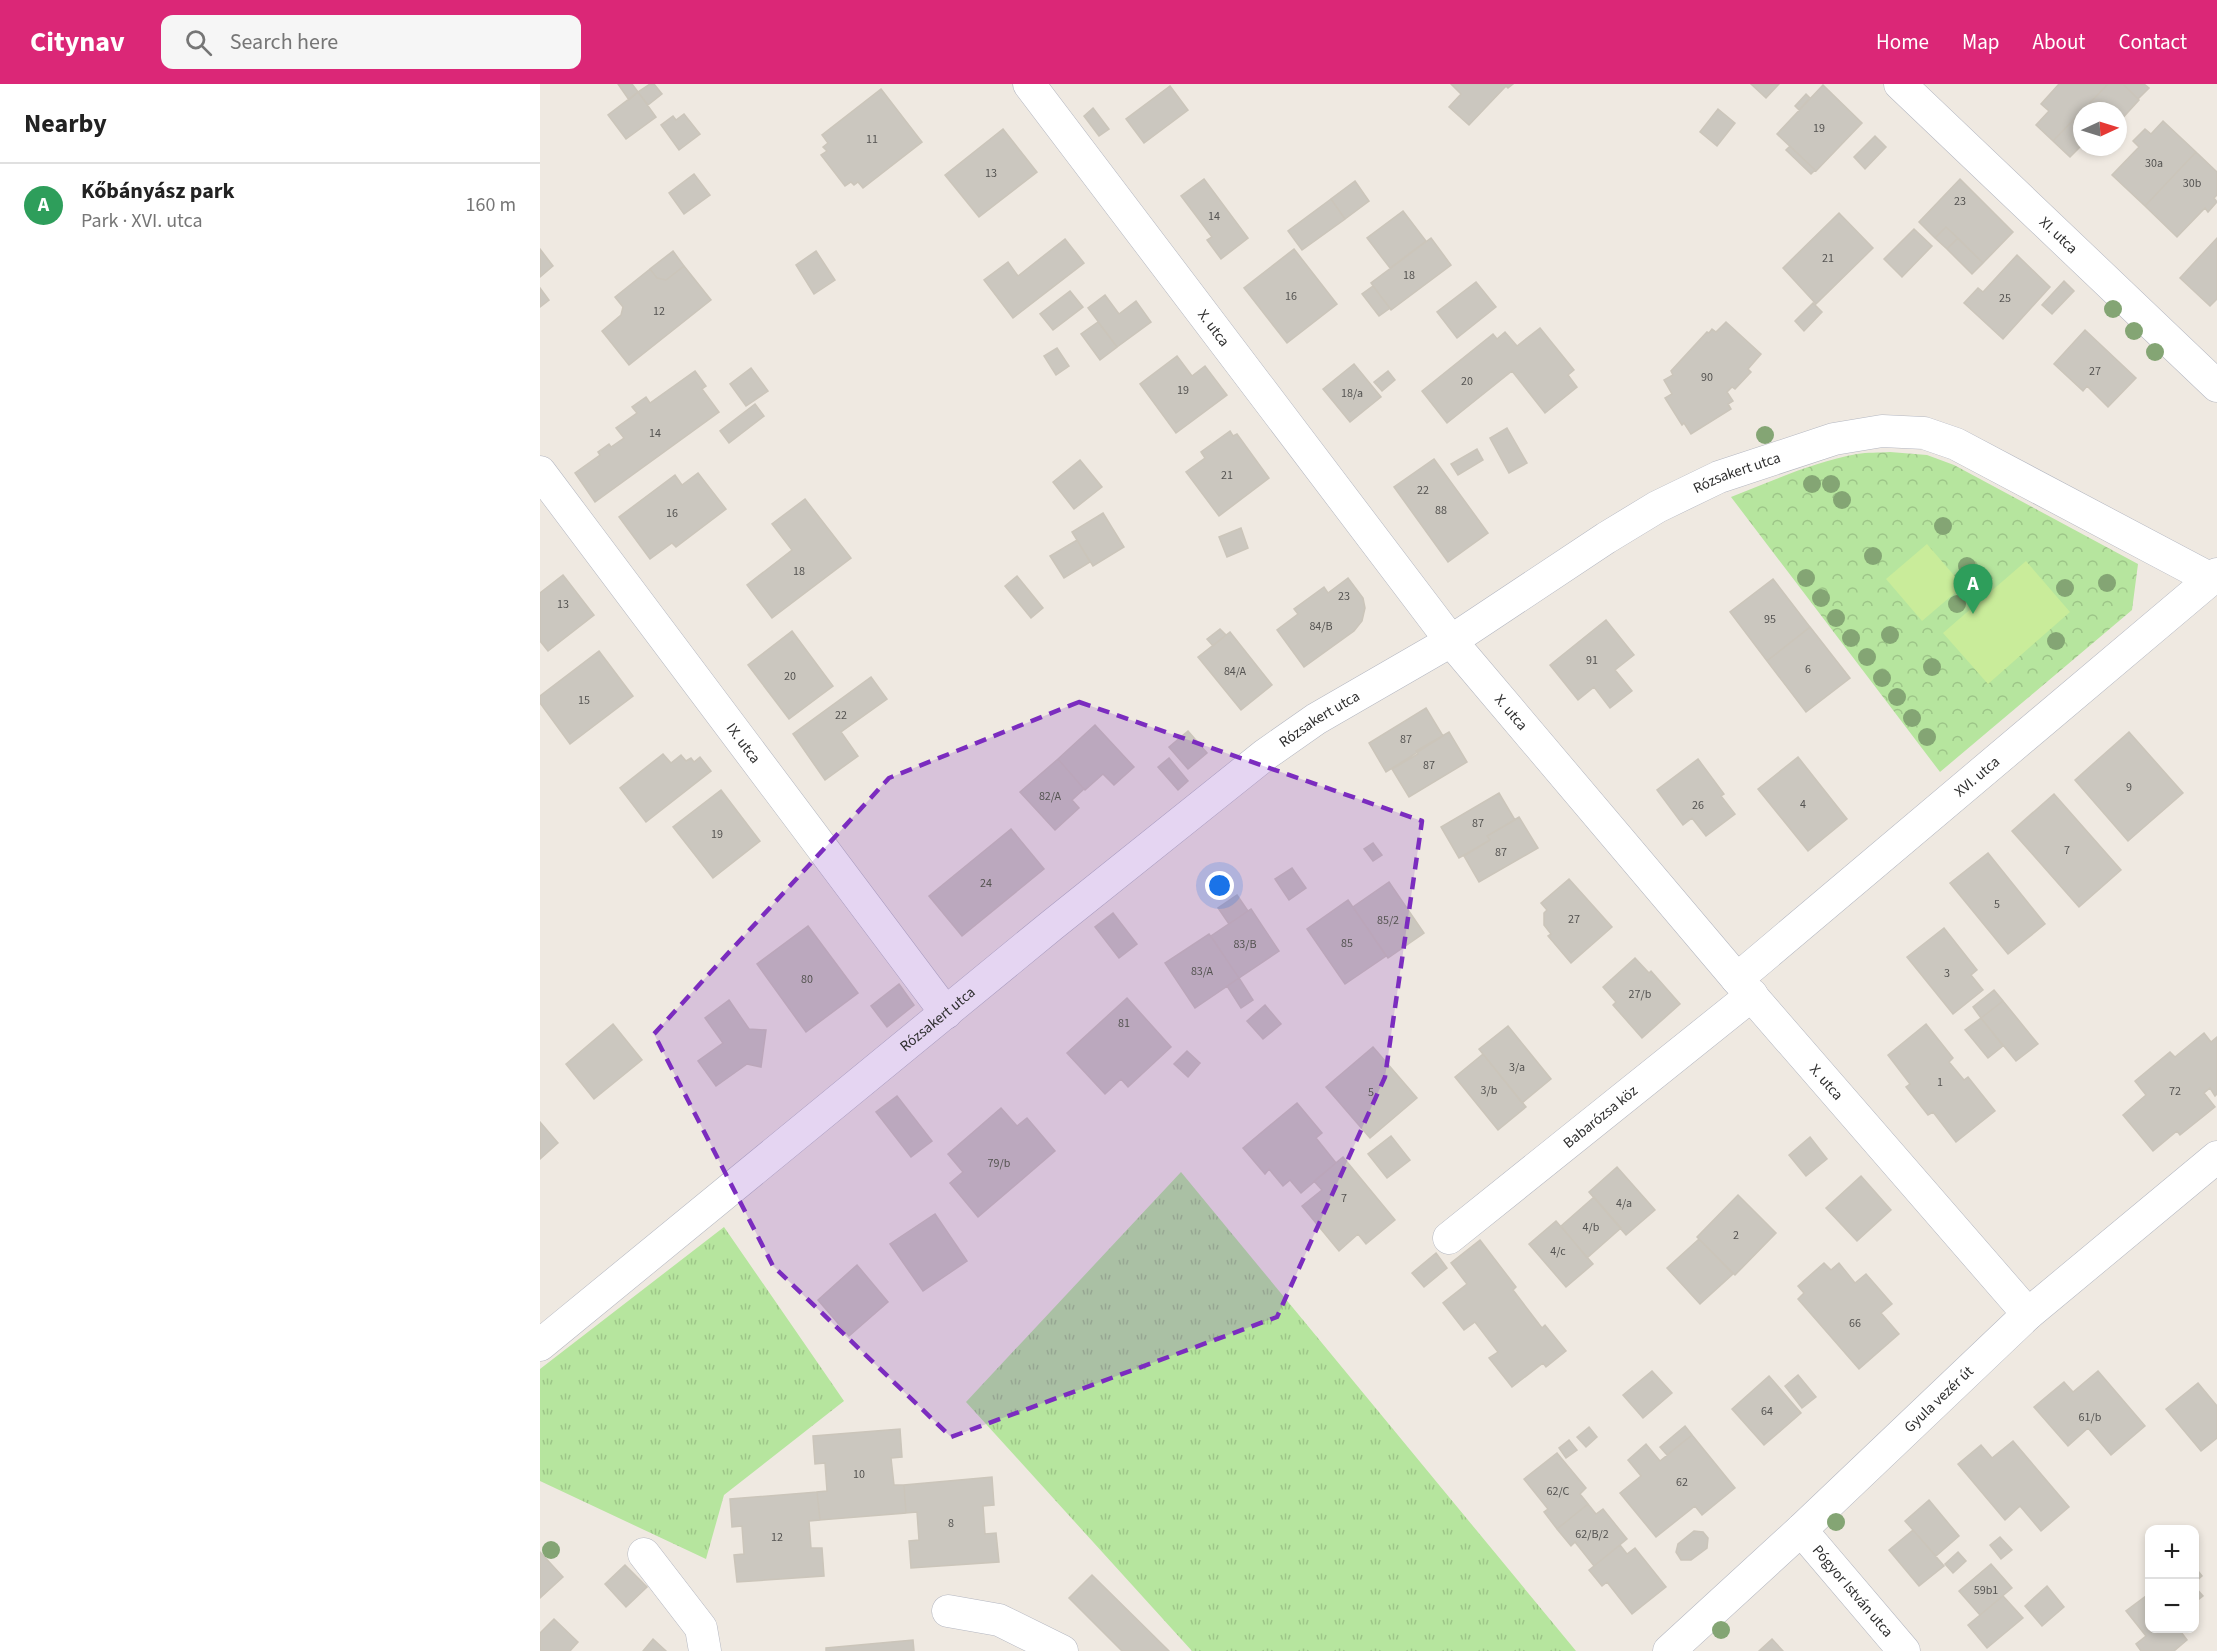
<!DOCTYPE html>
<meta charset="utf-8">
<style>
body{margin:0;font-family:"Source Sans 3",sans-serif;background:#f6f6f6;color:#222}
.controls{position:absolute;right:18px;bottom:18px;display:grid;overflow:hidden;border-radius:12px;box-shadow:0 3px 9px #0003}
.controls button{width:54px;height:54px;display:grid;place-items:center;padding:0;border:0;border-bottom:2px solid #e0e0e0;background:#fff;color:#222;font:30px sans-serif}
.compass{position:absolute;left:1533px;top:18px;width:54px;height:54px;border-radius:50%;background:#fff;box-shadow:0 3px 9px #0003;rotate:86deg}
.you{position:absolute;left:680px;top:802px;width:21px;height:21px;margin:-15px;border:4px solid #fff;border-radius:50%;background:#1a73e8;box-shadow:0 0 0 9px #1a73e833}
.badge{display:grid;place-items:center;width:39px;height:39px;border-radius:50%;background:#db2777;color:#fff;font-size:20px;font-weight:700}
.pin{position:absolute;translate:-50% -50px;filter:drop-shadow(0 2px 3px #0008)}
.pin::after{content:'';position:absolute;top:32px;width:21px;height:18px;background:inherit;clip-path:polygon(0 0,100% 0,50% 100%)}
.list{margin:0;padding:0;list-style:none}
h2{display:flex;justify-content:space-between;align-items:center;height:78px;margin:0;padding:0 24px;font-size:26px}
h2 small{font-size:20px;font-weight:400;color:#767676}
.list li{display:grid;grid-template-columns:39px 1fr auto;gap:18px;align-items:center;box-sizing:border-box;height:84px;padding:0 24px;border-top:2px solid #e0e0e0}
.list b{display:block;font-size:22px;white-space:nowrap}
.list p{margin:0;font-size:20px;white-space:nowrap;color:#767676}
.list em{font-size:20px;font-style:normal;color:#767676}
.icon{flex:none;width:33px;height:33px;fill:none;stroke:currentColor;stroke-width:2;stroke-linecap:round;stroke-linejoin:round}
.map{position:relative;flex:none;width:1677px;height:1567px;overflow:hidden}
header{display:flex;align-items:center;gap:36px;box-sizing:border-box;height:84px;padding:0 30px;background:#db2777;color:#fff}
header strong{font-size:28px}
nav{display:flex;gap:33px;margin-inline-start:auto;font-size:21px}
.search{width:420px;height:54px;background:#f6f6f6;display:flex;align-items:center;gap:15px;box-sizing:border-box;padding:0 21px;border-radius:12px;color:#767676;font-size:22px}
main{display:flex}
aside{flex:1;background:#fff}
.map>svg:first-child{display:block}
</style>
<header>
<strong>Citynav</strong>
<div class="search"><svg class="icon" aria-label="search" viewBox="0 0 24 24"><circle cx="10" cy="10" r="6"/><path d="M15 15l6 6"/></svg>Search here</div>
<nav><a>Home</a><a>Map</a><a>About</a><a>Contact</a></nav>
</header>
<main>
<aside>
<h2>Nearby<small></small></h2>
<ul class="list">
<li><span class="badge" style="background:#2e9e5b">A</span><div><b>Kőbányász park</b><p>Park · XVI. utca</p></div><em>160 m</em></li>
</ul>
</aside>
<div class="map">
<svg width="1677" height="1567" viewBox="0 0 1677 1567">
<defs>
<pattern id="grass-tufts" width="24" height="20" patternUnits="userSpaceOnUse" patternTransform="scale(1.5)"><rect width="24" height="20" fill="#b6e59e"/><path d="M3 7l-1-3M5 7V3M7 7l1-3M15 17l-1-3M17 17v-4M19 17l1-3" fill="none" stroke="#9dc588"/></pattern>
<pattern id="park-crowns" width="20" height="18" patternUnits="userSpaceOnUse" patternTransform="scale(1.5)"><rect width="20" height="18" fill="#b6e59e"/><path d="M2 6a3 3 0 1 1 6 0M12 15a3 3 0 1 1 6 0" fill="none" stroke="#9dc588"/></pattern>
</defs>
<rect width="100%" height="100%" fill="#efe9e1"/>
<path fill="url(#grass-tufts)" d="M641 1088 1036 1567H652L426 1318Z
M184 1143 304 1317 184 1411 166 1475 0 1397V1285Z"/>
<path fill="url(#park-crowns)" d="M1350 368 1387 371 1414 381 1598 480 1592 526 1400 688 1191 413C1232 397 1273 378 1317 370 1327 368 1339 369 1350 368Z"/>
<path fill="#c9ec9a" d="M1387 460 1423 502 1382 537 1346 495Z
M1486 477 1530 528 1448 600 1403 549Z"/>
<path fill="#cbc7bf" stroke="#cbc5ba" stroke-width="1.5" d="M78 0H92L98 8 89 16Z
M110 0H114L122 10 108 21 98 8Z
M911 0H973L968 4 966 2 929 41 909 23 921 10Z
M1211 0H1239L1226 14Z
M1519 0H1568L1513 57 1496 41 1509 27 1501 20Z
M1568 0H1583L1599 16 1578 39V27H1542V61L1530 73 1513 57Z
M1583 0H1604L1609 4 1598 15Z
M1283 1 1322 39 1276 87 1237 50Z
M630 2 648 26 604 59 586 35Z
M341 5 382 58 323 104 318 98 314 101 311 98 305 102 281 71 287 67 283 63 288 59 282 51Z
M98 8 116 33 86 55 68 31Z
M1266 10 1270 14 1259 26 1255 22Z
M553 24 569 45 559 52 544 32Z
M1178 25 1195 39 1177 62 1160 48Z
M144 30 160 50 139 66 121 41 133 32 136 36Z
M1623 37 1656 68 1605 122 1572 91 1599 63 1593 57 1605 45 1611 50Z
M463 45 497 88 439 133 405 91Z
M1335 52 1346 63 1325 85 1314 73Z
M1250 62 1275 86 1271 90 1246 66Z
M1656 68 1677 88V111L1674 114 1677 118 1668 128 1665 124 1637 153 1605 122Z
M154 90 170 111 144 130 129 109Z
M664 95 708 154 681 175 667 156 672 153 641 112Z
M1420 95 1473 148 1443 179 1406 143 1395 154 1379 138Z
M815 97 829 117 805 135 791 115Z
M791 115 805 135 762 166 748 147Z
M863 127 886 157 850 184 827 154Z
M1299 129 1333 164 1276 220 1243 184Z
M1406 143 1418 154 1407 165 1395 154Z
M1374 145 1392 162 1362 193 1344 175Z
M891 154 911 181 851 226 831 199Z
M1418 154 1443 179 1432 190 1407 165Z
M1677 154V215L1670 222 1640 194Z
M525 155 544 179 473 234 444 196 468 178 478 192Z
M0 165 13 182 0 193Z
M754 165 797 220 747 259 704 204Z
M133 167 144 182 126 196 117 194 110 185Z
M276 167 295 196 274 210 256 181Z
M1477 171 1510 203 1463 255 1424 219 1438 204 1443 208Z
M144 182 171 216 89 281 62 247 81 231 83 223 75 213 110 185 117 194 126 196Z
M1524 197 1534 207 1512 230 1502 221Z
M936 198 956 223 917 254 897 228Z
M833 202 850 224 839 232 822 210Z
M0 204 9 216 0 223Z
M530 207 543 223 513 246 500 230Z
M565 211 579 230 596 217 611 238 577 263 548 224Z
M1273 219 1282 228 1264 247 1255 237Z
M558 238 577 263 560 276 541 250Z
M1186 238 1221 270 1208 285 1211 288 1195 305 1192 303 1187 308 1193 317 1188 320 1191 325 1151 350 1144 339 1142 341 1125 314 1132 310 1124 296 1133 291 1131 287 1167 248 1169 249 1172 245 1176 248Z
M1000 244 1034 286 1028 291 1037 303 1005 329 972 287 907 339 882 307 953 250 957 255 965 248 977 262Z
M1545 246 1596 294 1568 323 1547 302 1543 307 1514 280Z
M517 264 529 282 516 291 504 272Z
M637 272 652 292 665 282 687 311 636 349 600 300Z
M814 280 841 313 810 338 783 305Z
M211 284 228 307 206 322 190 300Z
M155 287 166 302 162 305 179 328 55 418 35 389 60 371 58 368 69 360 71 363 84 354 76 344 97 329 92 323 106 313 110 319Z
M848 287 855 296 842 307 834 298Z
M215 320 224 332 189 359 180 347Z
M967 344 987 379 969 389 950 354Z
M690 347 693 352 697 350 729 394 679 432 646 388 665 374 661 368Z
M937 365 943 376 918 391 911 380Z
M894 375 948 449 908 478 854 403Z
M540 376 562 403 534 425 513 398Z
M158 389 186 425 136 463 132 459 110 475 79 433 135 391 142 401Z
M265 415 311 474 232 534 207 501 252 466 232 440Z
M563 429 584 463 553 482 532 448Z
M701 444 708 464 687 473 679 453Z
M537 456 550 478 524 494 510 472Z
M23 491 54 531 8 567 0 557V509Z
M477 492 503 524 491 534 465 502Z
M808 494 823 514 825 524 822 537 814 547 764 583 737 546 758 530 754 525 784 503 788 509Z
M1233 495 1270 543 1227 577 1190 528Z
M1066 536 1094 571 1075 586 1092 607 1070 624 1054 603 1038 616 1010 581Z
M1270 543 1310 594 1266 628 1227 577Z
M680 545 686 551 673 562 667 555Z
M252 547 293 602 249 635 208 581Z
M690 548 732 601 701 626 658 573Z
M59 567 93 612 30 660 0 619V612Z
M331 593 347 615 301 648 318 672 285 696 253 650Z
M886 624 903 652 846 688 829 659Z
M555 641 594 683 574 701 563 690 545 706 518 675Z
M648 647 667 669 648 685 629 663Z
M909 648 927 678 869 713 852 685 878 670 876 667Z
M1589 648 1643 709 1588 757 1535 696Z
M123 670 131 679 141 671 146 677 151 674 154 678 160 673 171 687 106 738 80 704Z
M1258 673 1307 735 1268 767 1218 705Z
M629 674 648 697 638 706 618 683Z
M518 675 544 705 532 716 539 724 515 746 480 708Z
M1158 675 1184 710 1181 712 1195 730 1166 752 1152 734 1143 741 1117 706Z
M181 706 220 757 173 794 133 743Z
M959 709 975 736 947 752 950 756 919 774 901 743Z
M1514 710 1581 786 1539 823 1472 747Z
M979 733 998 764 939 798 924 772 950 756 947 752Z
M471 745 504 785 422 852 389 812Z
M833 759 842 771 833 777 824 765Z
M1448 769 1505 840 1468 870 1410 799Z
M752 784 766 804 749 816 735 795Z
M1029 795 1072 843 1031 879 1008 852 1011 850 1004 841V829L1007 826 1001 819Z
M849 798 884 849 848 874 813 823Z
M697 811 708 827 689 840 678 824Z
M808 816 846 872 805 900 767 845Z
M711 825 739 867 699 894 671 852Z
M573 829 597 860 579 874 555 843Z
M268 842 318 909 266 948 217 880Z
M1404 844 1437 886 1431 891 1443 906 1413 930 1367 873Z
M669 850 699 894 655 924 625 879Z
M1095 874 1109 889 1111 887 1140 920 1102 954 1073 921 1076 918 1063 903Z
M699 894 713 916 701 924 687 902Z
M359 900 374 921 347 943 331 922Z
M1454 906 1463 917 1441 934 1433 923Z
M587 914 631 963 588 1003 581 995 565 1010 527 969Z
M189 916 209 945 226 946 221 983 207 980 176 1002 158 977 183 959 165 934Z
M1463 917 1498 960 1476 977 1441 934Z
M725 921 741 940 723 955 707 937Z
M1441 934 1463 962 1448 974 1425 946Z
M73 940 102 976 54 1015 26 980Z
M1386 940 1413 974 1409 978 1424 996 1428 993 1455 1027 1416 1058 1393 1028 1388 1031 1366 1003 1370 1000 1348 971Z
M968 942 1011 995 982 1019 939 965Z
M1664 949 1671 958 1677 953V1010L1675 1012 1670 1004 1664 1009 1675 1023 1640 1051 1637 1047 1613 1067 1583 1031 1606 1011 1595 997 1630 968 1635 973Z
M833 963 877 1014 830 1054 786 1003Z
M647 967 660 979 648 993 634 980Z
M943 970 986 1023 958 1046 915 993Z
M357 1012 392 1057 371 1073 336 1028Z
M757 1019 782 1049 776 1054 796 1079 761 1109 750 1096 743 1102 729 1085 725 1090 703 1064Z
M461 1024 477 1042 487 1034 515 1067 438 1133 410 1099 423 1088 408 1070Z
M0 1038 18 1059 0 1075Z
M851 1052 870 1076 847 1094 828 1070Z
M1270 1053 1287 1075 1266 1092 1249 1071Z
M803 1073 855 1136 826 1160 818 1150 799 1167 762 1122 782 1106 774 1097Z
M1077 1083 1115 1126 1086 1151 1049 1108Z
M1321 1092 1351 1126 1317 1157 1286 1124Z
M1198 1111 1236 1149 1195 1191 1157 1153Z
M1054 1113 1081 1144 1047 1174 1021 1142Z
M395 1130 427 1177 383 1207 350 1160Z
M1016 1137 1053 1180 1026 1203 989 1160Z
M1159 1155 1193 1190 1160 1220 1127 1184Z
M940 1156 976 1203 973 1206 1002 1244 1005 1241 1026 1267 1006 1283 1003 1279 972 1303 949 1274 958 1268 935 1238 924 1246 903 1219 927 1200 911 1179Z
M896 1169 907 1184 884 1203 872 1189Z
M1284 1179 1291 1186 1299 1179 1315 1199 1326 1190 1352 1220 1341 1229 1359 1250 1319 1285 1258 1215 1264 1209 1258 1202Z
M317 1181 348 1218 309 1252 278 1216Z
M1112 1287 1132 1309 1103 1334 1083 1311Z
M1558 1287 1605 1342 1571 1371 1548 1344 1528 1362 1494 1323 1524 1298 1533 1308Z
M1258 1291 1276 1313 1262 1324 1245 1302Z
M1229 1292 1261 1329 1224 1361 1192 1325Z
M1658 1299 1677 1322V1354L1661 1367 1626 1325Z
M1145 1342 1152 1351 1127 1371 1120 1363Z
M1049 1343 1057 1353 1046 1363 1037 1353Z
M360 1345 362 1373 351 1374 354 1401H364L366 1429 280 1436 277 1408 287 1407 285 1379 275 1380 273 1352Z
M1152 1351 1195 1404 1162 1431 1155 1422 1116 1453 1080 1409 1101 1392 1088 1376 1106 1360 1120 1377Z
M1029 1356 1037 1366 1026 1374 1019 1364Z
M1473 1357 1529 1423 1501 1447 1480 1422 1465 1436 1418 1380 1441 1361 1452 1374Z
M1017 1369 1046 1404 1040 1410 1048 1420 1017 1445 1004 1428 1008 1425 984 1395Z
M452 1393 454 1421 443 1422 445 1450 456 1449 459 1478 371 1484 369 1457 379 1456 377 1428 366 1429 364 1401Z
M277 1408 280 1436 269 1437 271 1464H282L284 1492 197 1498 194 1471 204 1470 202 1442 192 1443 190 1415Z
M1389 1416 1419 1452 1396 1472 1365 1437Z
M1048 1420 1056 1430 1063 1425 1087 1455 1054 1482 1035 1458 1031 1462 1017 1445Z
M1373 1446 1404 1482 1379 1502 1349 1466Z
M1154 1447 1163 1448 1168 1454 1167 1464 1151 1476H1141L1136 1468 1138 1460Z
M1460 1453 1472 1466 1461 1475 1450 1461Z
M1080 1461 1087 1470 1095 1464 1126 1503 1092 1530 1067 1498 1062 1502 1049 1486Z
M0 1468 23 1493 0 1514Z
M1418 1468 1426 1477 1413 1489 1405 1480Z
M1451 1480 1472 1504 1440 1531 1419 1507Z
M85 1481 107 1503 86 1523 65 1500Z
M1654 1482 1662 1492 1654 1499Z
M552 1491 629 1567H582L529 1514Z
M1507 1502 1524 1523 1502 1542 1485 1522Z
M1654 1502 1663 1512 1654 1519Z
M1610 1509V1544H1638L1647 1556 1634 1567H1601L1596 1560 1606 1552 1586 1527Z
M1463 1512 1483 1534 1447 1564 1428 1541Z
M14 1535 38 1558 30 1567H0V1549Z
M113 1555 126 1567H103Z
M1232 1555 1243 1567H1219Z
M373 1556 374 1567H286V1564Z"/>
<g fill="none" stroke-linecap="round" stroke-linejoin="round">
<g stroke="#b4b7c1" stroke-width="33">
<g id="minor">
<path id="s1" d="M489 0 911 557 1197 895 1488 1230"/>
<path id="s2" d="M1360 0 1677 302"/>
<path id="s3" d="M0 388 406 929"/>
<path id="s4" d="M1197 895 1677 490"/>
<path id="s5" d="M909 1154 1212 911"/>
<path id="s6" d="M0 1261 511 842 726 670 776 635 911 557 1066 454 1117 423 1179 393 1294 355 1342 347 1384 349 1416 360 1671 495"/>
<path id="s7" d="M1261 1446 1364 1567"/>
<path d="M104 1470 161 1544 165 1567"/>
<path d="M408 1527 459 1536 522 1567"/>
<path id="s8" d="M1129 1567 1261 1446 1488 1230 1677 1073"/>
</g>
</g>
<use href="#minor" stroke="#fff" stroke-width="32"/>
</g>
<g fill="#84a574">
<circle cx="1573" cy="225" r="9"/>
<circle cx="1594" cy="247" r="9"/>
<circle cx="1615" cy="268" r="9"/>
<circle cx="1225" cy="351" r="9"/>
<circle cx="1272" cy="400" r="9"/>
<circle cx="1291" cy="400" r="9"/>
<circle cx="1302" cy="416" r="9"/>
<circle cx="1403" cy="442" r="9"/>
<circle cx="1333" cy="472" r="9"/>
<circle cx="1427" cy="482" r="9"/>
<circle cx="1266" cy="494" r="9"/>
<circle cx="1567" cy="499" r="9"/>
<circle cx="1525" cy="504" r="9"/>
<circle cx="1281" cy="514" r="9"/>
<circle cx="1417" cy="520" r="9"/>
<circle cx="1296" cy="534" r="9"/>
<circle cx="1350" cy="551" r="9"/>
<circle cx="1311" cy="554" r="9"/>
<circle cx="1516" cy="557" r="9"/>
<circle cx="1327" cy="573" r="9"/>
<circle cx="1392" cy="583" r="9"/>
<circle cx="1342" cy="594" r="9"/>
<circle cx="1357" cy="613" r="9"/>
<circle cx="1372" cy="634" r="9"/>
<circle cx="1387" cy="653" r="9"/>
<circle cx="1296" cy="1438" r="9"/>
<circle cx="11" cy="1466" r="9"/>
<circle cx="1181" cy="1546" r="9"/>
</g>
<path fill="#7b2cbf" fill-opacity="0.2" stroke="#7b2cbf" stroke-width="4.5" stroke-dasharray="12 8" stroke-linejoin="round" d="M539 618 882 737 845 993 737 1233 411 1353 233 1182 114 950 349 694Z"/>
<g text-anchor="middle" stroke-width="4.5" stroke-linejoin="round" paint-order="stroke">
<g font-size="12" fill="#555452">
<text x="1279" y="48">19</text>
<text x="332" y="59">11</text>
<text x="1614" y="83">30a</text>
<text x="451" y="93">13</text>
<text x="1652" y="103">30b</text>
<text x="1420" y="121">23</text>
<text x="674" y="136">14</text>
<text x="1288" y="178">21</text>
<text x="869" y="195">18</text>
<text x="751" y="216">16</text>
<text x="1465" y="218">25</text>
<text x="119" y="231">12</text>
<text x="1555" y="291">27</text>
<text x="1167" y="297">90</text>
<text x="927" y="301">20</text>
<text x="643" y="310">19</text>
<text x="812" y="313">18/a</text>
<text x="115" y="353">14</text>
<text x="687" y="395">21</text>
<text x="883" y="410">22</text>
<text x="901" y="430">88</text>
<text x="132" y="433">16</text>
<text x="259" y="491">18</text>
<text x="804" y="516">23</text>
<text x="23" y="524">13</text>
<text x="1230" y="539">95</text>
<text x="781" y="546">84/B</text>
<text x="1052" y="580">91</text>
<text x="1268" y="589">6</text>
<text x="695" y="591">84/A</text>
<text x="250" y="596">20</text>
<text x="44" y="620">15</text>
<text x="301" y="635">22</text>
<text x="866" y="659">87</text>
<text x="889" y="685">87</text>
<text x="1589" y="707">9</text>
<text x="510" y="716">82/A</text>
<text x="1263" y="724">4</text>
<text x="1158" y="725">26</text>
<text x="938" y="743">87</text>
<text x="177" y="754">19</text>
<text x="1527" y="770">7</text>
<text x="961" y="772">87</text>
<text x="446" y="803">24</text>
<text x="1457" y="824">5</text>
<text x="1034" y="839">27</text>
<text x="848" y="840">85/2</text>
<text x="807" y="863">85</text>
<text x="705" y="864">83/B</text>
<text x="662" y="891">83/A</text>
<text x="1407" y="893">3</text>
<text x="267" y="899">80</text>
<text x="1100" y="914">27/b</text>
<text x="584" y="943">81</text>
<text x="977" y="987">3/a</text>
<text x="1400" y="1002">1</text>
<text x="949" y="1010">3/b</text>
<text x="1635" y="1011">72</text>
<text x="831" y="1012">5</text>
<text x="459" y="1083">79/b</text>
<text x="804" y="1118">7</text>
<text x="1084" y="1123">4/a</text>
<text x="1051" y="1147">4/b</text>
<text x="1196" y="1155">2</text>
<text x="1018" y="1171">4/c</text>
<text x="1315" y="1243">66</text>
<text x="1227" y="1331">64</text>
<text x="1550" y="1337">61/b</text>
<text x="319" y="1394">10</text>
<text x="1142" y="1402">62</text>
<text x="1018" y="1411">62/C</text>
<text x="411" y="1443">8</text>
<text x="1052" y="1454">62/B/2</text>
<text x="237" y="1457">12</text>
<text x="1446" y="1510">59b1</text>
</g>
<g font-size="15" fill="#2e2e2e" stroke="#fff">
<text dy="5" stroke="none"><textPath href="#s2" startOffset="219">XI. utca</textPath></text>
<text dy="5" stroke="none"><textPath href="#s1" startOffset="306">X. utca</textPath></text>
<text dy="5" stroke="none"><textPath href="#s6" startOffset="1486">Rózsakert utca</textPath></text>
<text dy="5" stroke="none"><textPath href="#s1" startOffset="792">X. utca</textPath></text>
<text dy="5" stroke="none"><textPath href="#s6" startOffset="1000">Rózsakert utca</textPath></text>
<text dy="5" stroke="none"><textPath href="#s3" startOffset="339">IX. utca</textPath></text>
<text dy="5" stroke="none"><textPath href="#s4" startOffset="314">XVI. utca</textPath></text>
<text dy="5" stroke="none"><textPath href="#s6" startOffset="514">Rózsakert utca</textPath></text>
<text dy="5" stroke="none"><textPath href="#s1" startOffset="1278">X. utca</textPath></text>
<text dy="5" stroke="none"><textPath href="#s5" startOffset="194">Babarózsa köz</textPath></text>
<text dy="5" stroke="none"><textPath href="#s8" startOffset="369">Gyula vezér út</textPath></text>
<text dy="5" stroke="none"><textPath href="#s7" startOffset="80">Pógyor István utca</textPath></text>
</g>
</g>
</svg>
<div class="controls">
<button>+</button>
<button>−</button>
</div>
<svg class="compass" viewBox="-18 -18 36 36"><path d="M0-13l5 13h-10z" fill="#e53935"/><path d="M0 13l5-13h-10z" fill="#767676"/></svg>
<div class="you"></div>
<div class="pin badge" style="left:1433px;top:530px;background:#2e9e5b">A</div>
</div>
</main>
